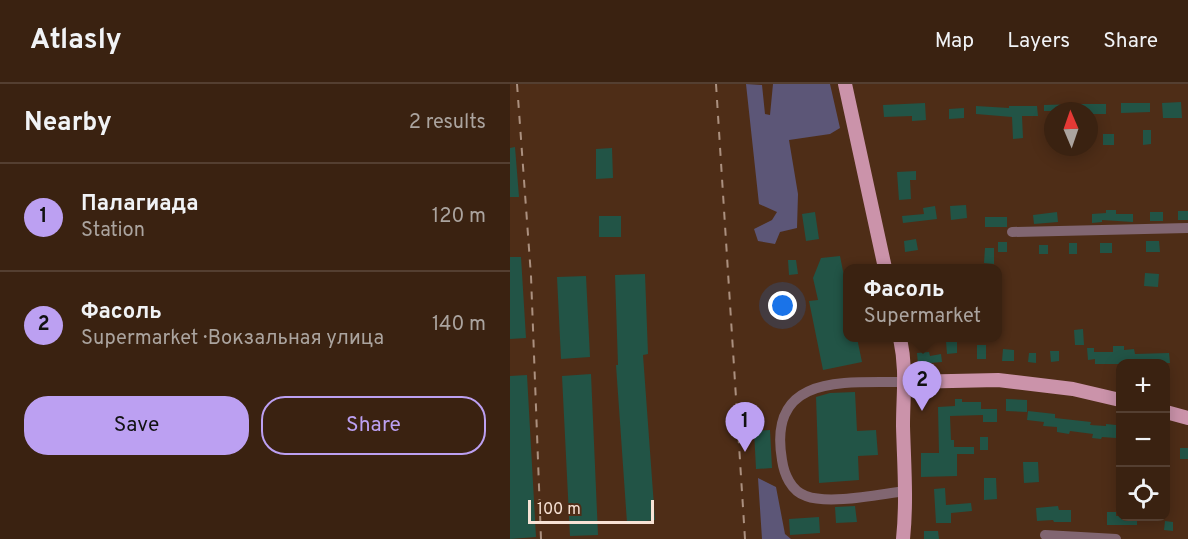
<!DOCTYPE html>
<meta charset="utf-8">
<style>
body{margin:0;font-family:Overpass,sans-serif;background:#452f1f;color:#f1f3f6}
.controls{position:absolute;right:18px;bottom:18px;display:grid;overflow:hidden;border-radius:12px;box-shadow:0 3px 15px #0003}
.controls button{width:54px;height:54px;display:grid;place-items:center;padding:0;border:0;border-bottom:2px solid #543f31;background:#3a2211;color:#f1f3f6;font:30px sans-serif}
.compass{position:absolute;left:534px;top:18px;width:54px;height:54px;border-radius:50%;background:#3a2211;box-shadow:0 3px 15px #0003;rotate:358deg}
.scale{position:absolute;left:18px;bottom:15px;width:126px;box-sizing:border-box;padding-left:6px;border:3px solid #f7e2d5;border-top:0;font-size:16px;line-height:21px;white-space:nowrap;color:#f7e2d5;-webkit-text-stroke:4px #4e2d17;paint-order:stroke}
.you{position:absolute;left:273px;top:222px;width:21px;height:21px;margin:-15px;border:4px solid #fff;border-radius:50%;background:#1a73e8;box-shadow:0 0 0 9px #1a73e833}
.badge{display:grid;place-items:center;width:39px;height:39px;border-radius:50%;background:#bca0f2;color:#111;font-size:20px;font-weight:700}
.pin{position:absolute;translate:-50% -50px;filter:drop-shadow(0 2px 3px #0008)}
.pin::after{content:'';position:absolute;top:32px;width:21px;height:18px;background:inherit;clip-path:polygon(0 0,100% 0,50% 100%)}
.popup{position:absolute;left:333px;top:180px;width:159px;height:78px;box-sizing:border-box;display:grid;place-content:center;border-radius:12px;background:#3a2211;filter:drop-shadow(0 2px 4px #0005);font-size:20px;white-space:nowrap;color:#aba49f}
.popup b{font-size:22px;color:#f1f3f6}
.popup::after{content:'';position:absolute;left:50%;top:100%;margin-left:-12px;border:12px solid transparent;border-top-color:#3a2211}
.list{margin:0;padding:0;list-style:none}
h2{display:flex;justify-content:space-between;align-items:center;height:78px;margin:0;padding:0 24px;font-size:26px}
h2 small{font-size:20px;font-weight:400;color:#aba49f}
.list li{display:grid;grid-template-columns:39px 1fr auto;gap:18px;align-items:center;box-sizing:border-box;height:108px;padding:0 24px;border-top:2px solid #543f31}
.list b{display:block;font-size:22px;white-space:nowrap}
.list p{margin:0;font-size:20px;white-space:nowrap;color:#aba49f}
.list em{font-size:20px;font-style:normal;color:#aba49f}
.actions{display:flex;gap:12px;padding:18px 24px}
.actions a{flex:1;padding:14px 0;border:2px solid #bca0f2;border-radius:24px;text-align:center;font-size:21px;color:#bca0f2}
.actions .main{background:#bca0f2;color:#111}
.icon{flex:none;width:33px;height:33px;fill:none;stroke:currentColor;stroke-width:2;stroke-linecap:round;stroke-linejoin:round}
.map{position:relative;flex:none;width:678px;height:455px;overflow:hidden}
header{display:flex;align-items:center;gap:36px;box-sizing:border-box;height:84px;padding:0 30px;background:#3a2211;border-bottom:2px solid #543f31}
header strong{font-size:28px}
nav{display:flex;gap:33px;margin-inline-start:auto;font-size:21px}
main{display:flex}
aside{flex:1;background:#3a2211}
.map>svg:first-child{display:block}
</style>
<header>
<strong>Atlasly</strong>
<nav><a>Map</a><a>Layers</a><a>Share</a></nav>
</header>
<main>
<aside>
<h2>Nearby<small>2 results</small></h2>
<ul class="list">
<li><span class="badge">1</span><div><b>Палагиада</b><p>Station</p></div><em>120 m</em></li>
<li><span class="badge">2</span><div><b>Фасоль</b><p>Supermarket · Вокзальная улица</p></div><em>140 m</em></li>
</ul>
<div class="actions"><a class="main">Save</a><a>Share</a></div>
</aside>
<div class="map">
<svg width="678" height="455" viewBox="0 0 678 455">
<rect width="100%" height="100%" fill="#4e2d17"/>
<path fill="#5c5677" d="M236 0 252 1 255 30 260 31 263 0H320L330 44 320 50 279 56 288 110 287 144 270 148 265 160 248 157 244 145 262 136 267 128 249 120Z
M248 394 266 403 275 450 281 455H252Z"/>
<path fill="#225446" d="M671 18 672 34H653L652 19Z
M415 19 416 36 402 37V32L374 33 373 21Z
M611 19H640V28L611 29Z
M571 20H596V30H579V27H534V21Z
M466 22 499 24V22H527L528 32H512L513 54 503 55 502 33 466 30Z
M454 24V34L439 35V25Z
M633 46H641V60L633 61Z
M593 50H604V61H593Z
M5 63 9 113H0V64Z
M102 64 103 94 86 95V65Z
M406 87V96H400L401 115 389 116 387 88Z
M456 121 457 134 441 136 440 122Z
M425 122 427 135 393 139 392 132 414 130 413 124Z
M596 126H606V130H623V138L592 136V138L582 139V130L596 129Z
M668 127H678V136H668Z
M305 128 309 155 296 157 292 130Z
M547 128 548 138 524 140 523 131Z
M640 128H653V137H640Z
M89 132H111V153H89Z
M475 133H497V143H475Z
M406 155 408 166 395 168 394 157Z
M636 157H649L650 168H636Z
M488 158H497V168H488Z
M559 159H567V170H559Z
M590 159H602V169H590Z
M529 161H538V170H529Z
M475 164H484V180L474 179Z
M330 172 337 207V254H347L352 278 313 286 299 217 308 216 303 194 311 174Z
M0 173H11L16 254 0 255Z
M278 176H286L288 190 279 191Z
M635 189 649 190 648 203 634 202Z
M135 190 138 270 133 271 145 436 117 439 106 281H108L105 191Z
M76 192 80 273 51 275 47 193Z
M573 245 574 261H565L564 246Z
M447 256V269L437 270 436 257Z
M467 261H476V275H467Z
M603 262H614V266L624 265 625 270 659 269 660 279H636V276L614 277V279L610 280H585V275L578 276 577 264H584V268H603Z
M493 265 504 266V277H492Z
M540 267H549V277L541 278Z
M419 268 420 272 431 270 432 278 408 280 407 269Z
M519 269H526V279L518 278Z
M81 290 88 451 60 452 52 292Z
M17 291 26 453 0 455V292Z
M345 308 347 347 366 346 368 371 348 372 349 396 309 399 306 313 320 309Z
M445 315H452V318H471V325H487V338H473V331L440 332 441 356H444V363H464V370H447V392L411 393V369H429L428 323 445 322Z
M496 315 517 316V328L496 327Z
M518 327 545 330V334L581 338 580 341 596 342V340L606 341V354L592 353 591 355 582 354 583 350 560 347 559 350 547 348V343L533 342 534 338 517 336Z
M260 346 262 384 246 385 244 347Z
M470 353H478V366H470Z
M670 364H678V375H670Z
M513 378H528L529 398 514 399Z
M474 394H486L487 415 474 416Z
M435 404 436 421 461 419 462 427 441 429V439H426L424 405Z
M345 422 347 438 326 439 325 423Z
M548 422 549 426H561V438H544L543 436 527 437 526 424Z
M597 428H606V432H627V441H597Z
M309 433 310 449 280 451 279 435Z
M655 437 663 438V447L654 446Z
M414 447H428L429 455H414Z"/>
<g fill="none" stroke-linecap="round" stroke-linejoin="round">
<path stroke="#816671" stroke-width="10" d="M502 148 678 144
M396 298C336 299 257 288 272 376 274 390 281 407 296 412 320 421 370 410 396 407
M535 451 606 455"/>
<path stroke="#cb93aa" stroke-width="14" d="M335 0 375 184
M390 254C397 287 393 309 393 342 394 380 397 417 393 455
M396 298 488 296 563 305 610 316
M656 328 678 334"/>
<path stroke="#ab907f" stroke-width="2" stroke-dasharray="8 8" stroke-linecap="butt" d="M7 0 21 192 31 455
M206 0 235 455"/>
</g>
</svg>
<div class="controls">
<button>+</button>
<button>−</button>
<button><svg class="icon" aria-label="locate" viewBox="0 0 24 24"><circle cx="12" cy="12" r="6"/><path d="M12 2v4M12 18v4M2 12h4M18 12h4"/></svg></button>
</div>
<svg class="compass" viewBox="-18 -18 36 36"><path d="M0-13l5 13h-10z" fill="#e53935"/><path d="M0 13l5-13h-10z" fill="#aba49f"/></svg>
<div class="scale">100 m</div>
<div class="you"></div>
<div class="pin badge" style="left:235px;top:368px">1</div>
<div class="pin badge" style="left:412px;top:327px">2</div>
<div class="popup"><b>Фасоль</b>Supermarket</div>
</div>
</main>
